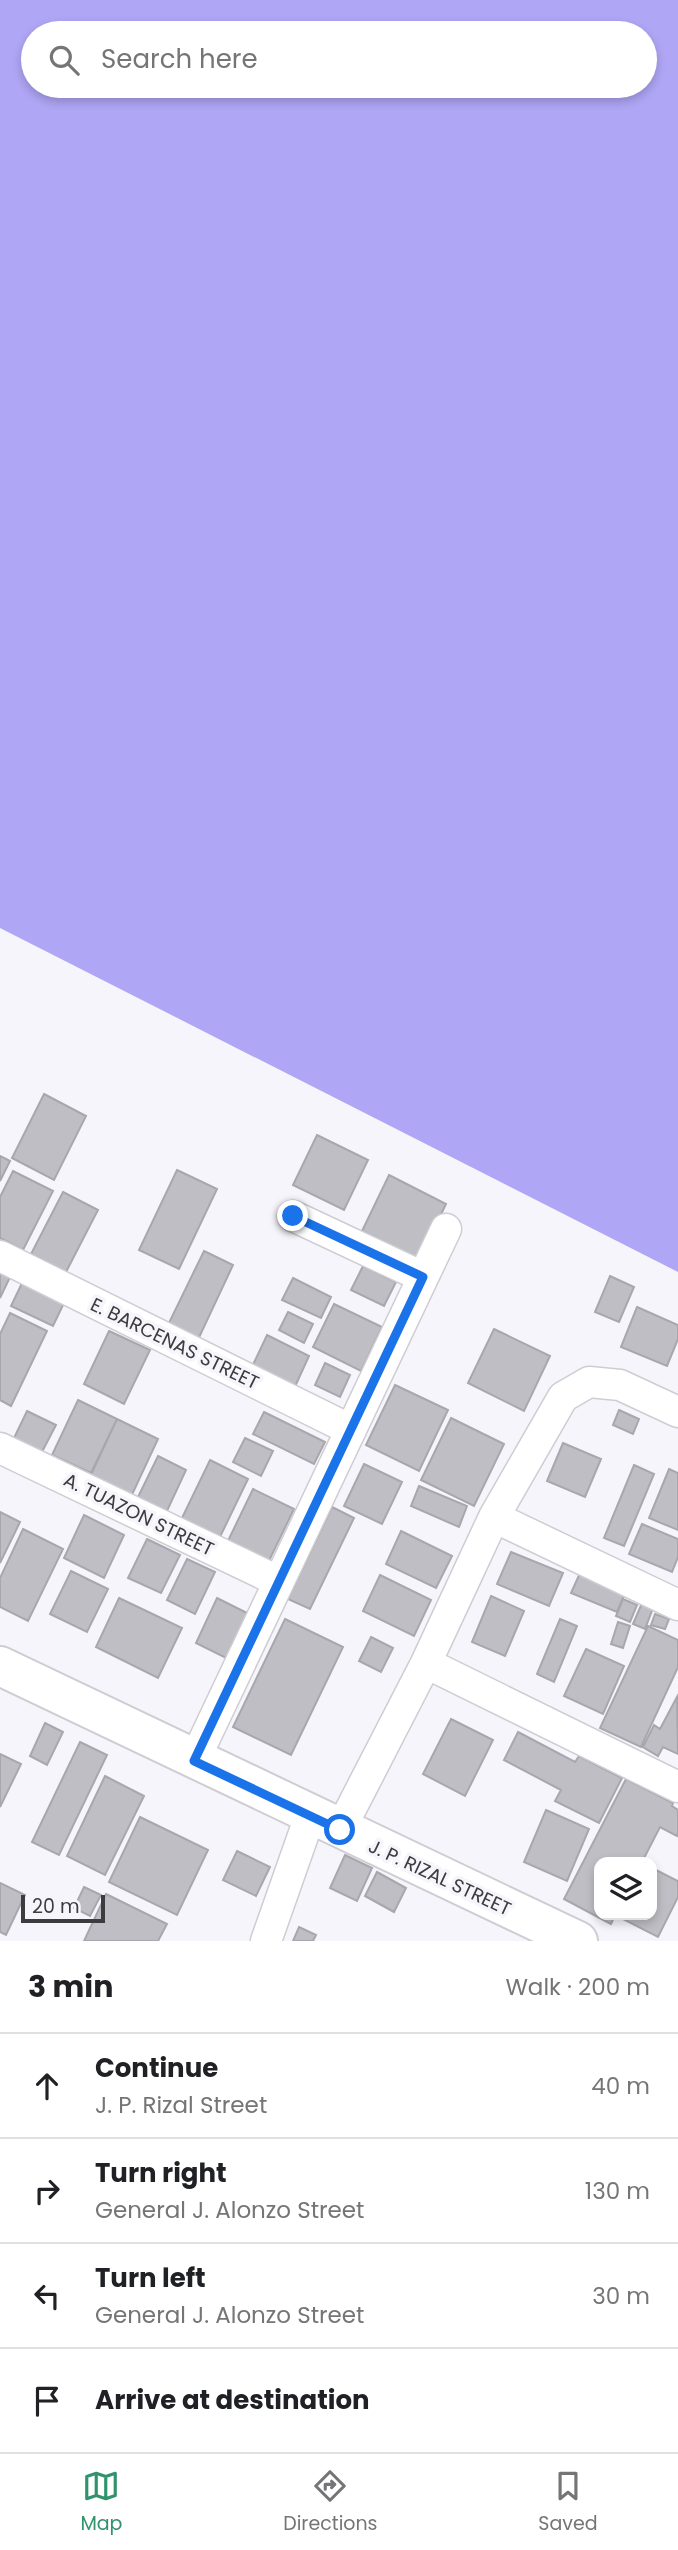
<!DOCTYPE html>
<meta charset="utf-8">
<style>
body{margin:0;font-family:Poppins,sans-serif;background:#f6f6f6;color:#202124}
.controls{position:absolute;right:21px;bottom:21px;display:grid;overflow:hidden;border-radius:14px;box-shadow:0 4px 10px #0003}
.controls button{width:63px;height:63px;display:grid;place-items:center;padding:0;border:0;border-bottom:2px solid #e0e0e0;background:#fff;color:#202124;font:35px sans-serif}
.scale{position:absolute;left:21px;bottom:18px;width:84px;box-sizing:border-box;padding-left:7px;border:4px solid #3c3c3e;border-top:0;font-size:19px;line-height:24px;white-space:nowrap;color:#3c3c3e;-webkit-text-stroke:5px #f6f5fb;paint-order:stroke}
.stop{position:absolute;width:21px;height:21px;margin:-16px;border:5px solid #1a73e8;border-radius:50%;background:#fff}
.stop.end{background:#1a73e8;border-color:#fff;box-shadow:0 2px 7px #0008}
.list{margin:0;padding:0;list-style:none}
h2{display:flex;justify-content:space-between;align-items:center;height:91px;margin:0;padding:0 28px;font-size:30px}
h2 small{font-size:23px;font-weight:400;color:#757577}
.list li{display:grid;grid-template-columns:46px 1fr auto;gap:21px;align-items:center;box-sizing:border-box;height:105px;padding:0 28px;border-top:2px solid #e0e0e0}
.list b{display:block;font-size:26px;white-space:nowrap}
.list p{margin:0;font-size:23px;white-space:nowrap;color:#757577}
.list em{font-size:23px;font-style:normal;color:#757577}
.icon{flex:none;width:38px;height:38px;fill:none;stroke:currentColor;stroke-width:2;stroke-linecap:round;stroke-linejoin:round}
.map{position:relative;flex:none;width:678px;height:1941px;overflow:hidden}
.search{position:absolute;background:#fff;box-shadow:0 4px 10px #0003;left:21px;right:21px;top:21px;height:77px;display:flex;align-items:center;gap:18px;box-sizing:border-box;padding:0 24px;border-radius:38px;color:#757577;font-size:26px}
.sheet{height:511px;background:#fff}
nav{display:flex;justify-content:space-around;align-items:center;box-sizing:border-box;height:98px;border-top:2px solid #e0e0e0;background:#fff;font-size:19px;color:#757577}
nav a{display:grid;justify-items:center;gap:4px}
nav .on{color:#30936e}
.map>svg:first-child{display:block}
</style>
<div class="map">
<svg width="678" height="1941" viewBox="0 0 678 1941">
<rect width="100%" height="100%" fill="#f6f5fb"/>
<path fill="#afa6f5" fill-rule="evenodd" d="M0 0H678V1272L0 928ZM33 33H645V86H33Z"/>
<path fill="#bfbec4" stroke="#a8a7ad" stroke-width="2" d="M44 1094 86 1116 54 1180 12 1158Z
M317 1135 368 1160 344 1210 293 1185Z
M0 1156 10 1161 0 1181Z
M177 1170 217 1189 179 1269 139 1250Z
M13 1171 53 1191 23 1250 0 1238V1197Z
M389 1175 446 1204 420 1259 362 1231Z
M63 1192 98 1210 66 1272 31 1254Z
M204 1251 233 1265 196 1344 166 1329Z
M363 1266 396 1282 384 1306 351 1290Z
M0 1270 11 1275 0 1298Z
M610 1276 634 1287 619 1322 595 1312Z
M293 1278 331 1297 321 1318 282 1300Z
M22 1283 64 1303 53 1326 11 1306Z
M334 1304 382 1327 361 1371 313 1347Z
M637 1307 678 1325V1339L667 1366 621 1347Z
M288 1312 313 1324 304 1343 279 1330Z
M10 1313 47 1331 11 1406 0 1400V1334Z
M494 1329 550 1356 524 1411 468 1383Z
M109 1331 150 1350 124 1404 84 1384Z
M267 1335 309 1356 294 1389 251 1369Z
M325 1363 350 1375 340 1397 315 1385Z
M395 1385 448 1410 419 1471 366 1445Z
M78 1400 117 1419 91 1473 52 1455Z
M619 1410 639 1419 633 1434 613 1425Z
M27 1411 56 1425 42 1452 14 1438Z
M264 1412 325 1442 314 1464 253 1434Z
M451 1418 504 1444 474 1506 421 1480Z
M117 1419 158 1439 130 1499 89 1479Z
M245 1438 273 1451 261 1476 233 1462Z
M563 1443 601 1459 585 1497 547 1481Z
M158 1456 186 1470 167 1511 138 1497Z
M210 1460 248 1479 218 1541 180 1522Z
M364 1464 402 1482 382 1524 344 1506Z
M634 1465 654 1474 624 1546 604 1538Z
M669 1469 678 1473V1530L649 1518Z
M419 1486 467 1506 459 1527 411 1506Z
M253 1489 294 1509 266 1567 225 1547Z
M332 1507 354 1518 310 1609 288 1599Z
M0 1512 20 1522 0 1563Z
M84 1515 124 1535 104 1578 64 1558Z
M642 1524 678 1539V1557L672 1572 629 1554Z
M23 1529 63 1549 28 1621 0 1607V1578Z
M401 1531 452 1556 436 1588 386 1564Z
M147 1539 180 1555 161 1593 128 1578Z
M511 1552 563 1573 549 1606 497 1584Z
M187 1559 215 1572 195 1614 167 1600Z
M71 1571 108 1589 87 1632 50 1614Z
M580 1573 625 1593 617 1612 571 1593Z
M380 1575 431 1600 414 1636 363 1611Z
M491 1596 524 1611 505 1656 472 1642Z
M119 1598 182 1628 158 1678 96 1647Z
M217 1598 249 1614 228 1659 196 1643Z
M623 1599 637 1605 630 1622 616 1616Z
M642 1603 653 1608 645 1629 633 1624Z
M655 1614 669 1619 665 1629 651 1625Z
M285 1619 343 1647 291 1755 233 1727Z
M560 1619 577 1626 554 1682 537 1674Z
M618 1622 630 1626 623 1648 611 1644Z
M648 1626 678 1640V1667L641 1747 600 1728Z
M371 1637 393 1648 381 1672 359 1661Z
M586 1649 624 1666 603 1714 564 1696Z
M677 1697 678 1754 663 1747 658 1756 643 1747 654 1725 660 1729Z
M451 1719 493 1740 465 1796 423 1774Z
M45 1723 63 1732 47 1765 30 1756Z
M518 1732 575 1762 579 1756 622 1778 599 1823 555 1801 561 1790 504 1760Z
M80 1742 107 1755 59 1855 32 1842Z
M0 1754 21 1764 0 1807Z
M105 1776 144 1796 105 1875 67 1856Z
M626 1779 673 1803 672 1806 678 1810V1833L677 1836 660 1827 642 1862H599V1915H615L611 1924 564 1899Z
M546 1810 589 1829 567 1881 524 1862Z
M140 1817 208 1850 177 1915 109 1882Z
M237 1851 270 1867 256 1896 223 1880Z
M345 1855 372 1868 357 1901 330 1888Z
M652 1868 678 1881V1897L658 1937 619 1917 621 1915H652Z
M377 1872 406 1888 394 1912 365 1896Z
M0 1883 25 1895 6 1935 0 1932Z
M84 1887 101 1895 90 1916 74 1908Z
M106 1894 167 1924 158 1941H84Z
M299 1927 316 1935 313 1941H293Z"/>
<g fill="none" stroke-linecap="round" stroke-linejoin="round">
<g stroke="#cecdd3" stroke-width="33">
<path id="street" d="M293 1216 423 1277
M0 1256 351 1430
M0 1448 278 1581
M494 1517 678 1605
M426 1663 678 1787
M194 1761 446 1229
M340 1830 426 1663 494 1517 563 1397 589 1382 620 1385 678 1412
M266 1941 310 1816"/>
</g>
<g stroke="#cecdd3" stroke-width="42">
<path id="secondary" d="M0 1666 578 1941"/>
</g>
<use href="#street" stroke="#fff" stroke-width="30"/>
<use href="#secondary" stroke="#fff" stroke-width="38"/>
</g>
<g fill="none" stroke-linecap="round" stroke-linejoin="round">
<path stroke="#1a73e8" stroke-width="9" d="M293 1216 423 1277 194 1761 340 1830"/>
</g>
<g text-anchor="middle" stroke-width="7" stroke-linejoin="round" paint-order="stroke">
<g font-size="19" fill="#3c3c3e" stroke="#f6f5fb">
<text transform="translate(175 1343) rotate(26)" y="7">E. BARCENAS STREET</text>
<text transform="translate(139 1514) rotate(26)" y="7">A. TUAZON STREET</text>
<text transform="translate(440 1877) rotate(25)" y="7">J. P. RIZAL STREET</text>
</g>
</g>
</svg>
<div class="controls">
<button><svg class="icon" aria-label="layers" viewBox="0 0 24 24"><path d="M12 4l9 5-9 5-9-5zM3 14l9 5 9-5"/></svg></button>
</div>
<div class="scale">20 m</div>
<div class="stop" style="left:340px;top:1830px"></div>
<div class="stop end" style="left:293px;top:1216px"></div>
<div class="search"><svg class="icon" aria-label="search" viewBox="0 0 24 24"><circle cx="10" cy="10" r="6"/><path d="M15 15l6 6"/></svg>Search here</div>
</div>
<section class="sheet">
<h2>3 min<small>Walk · 200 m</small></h2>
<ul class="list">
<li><svg class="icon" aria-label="ahead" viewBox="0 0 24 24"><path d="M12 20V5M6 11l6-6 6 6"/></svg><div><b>Continue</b><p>J. P. Rizal Street</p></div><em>40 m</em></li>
<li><svg class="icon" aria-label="right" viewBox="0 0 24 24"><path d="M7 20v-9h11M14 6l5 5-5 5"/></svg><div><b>Turn right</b><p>General J. Alonzo Street</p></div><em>130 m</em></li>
<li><svg class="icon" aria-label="left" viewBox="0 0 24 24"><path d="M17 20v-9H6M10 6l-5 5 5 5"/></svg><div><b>Turn left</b><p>General J. Alonzo Street</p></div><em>30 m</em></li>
<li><svg class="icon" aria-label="arrive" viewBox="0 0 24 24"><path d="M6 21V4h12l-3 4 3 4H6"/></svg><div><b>Arrive at destination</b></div></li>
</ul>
</section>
<nav>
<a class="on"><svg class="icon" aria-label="map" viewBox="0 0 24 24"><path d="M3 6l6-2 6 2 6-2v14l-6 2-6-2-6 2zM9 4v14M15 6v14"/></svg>Map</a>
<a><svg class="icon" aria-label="directions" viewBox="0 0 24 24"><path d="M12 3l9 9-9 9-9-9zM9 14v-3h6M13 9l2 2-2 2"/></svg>Directions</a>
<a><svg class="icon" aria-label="saved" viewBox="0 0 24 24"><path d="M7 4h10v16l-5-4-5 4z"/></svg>Saved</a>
</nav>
